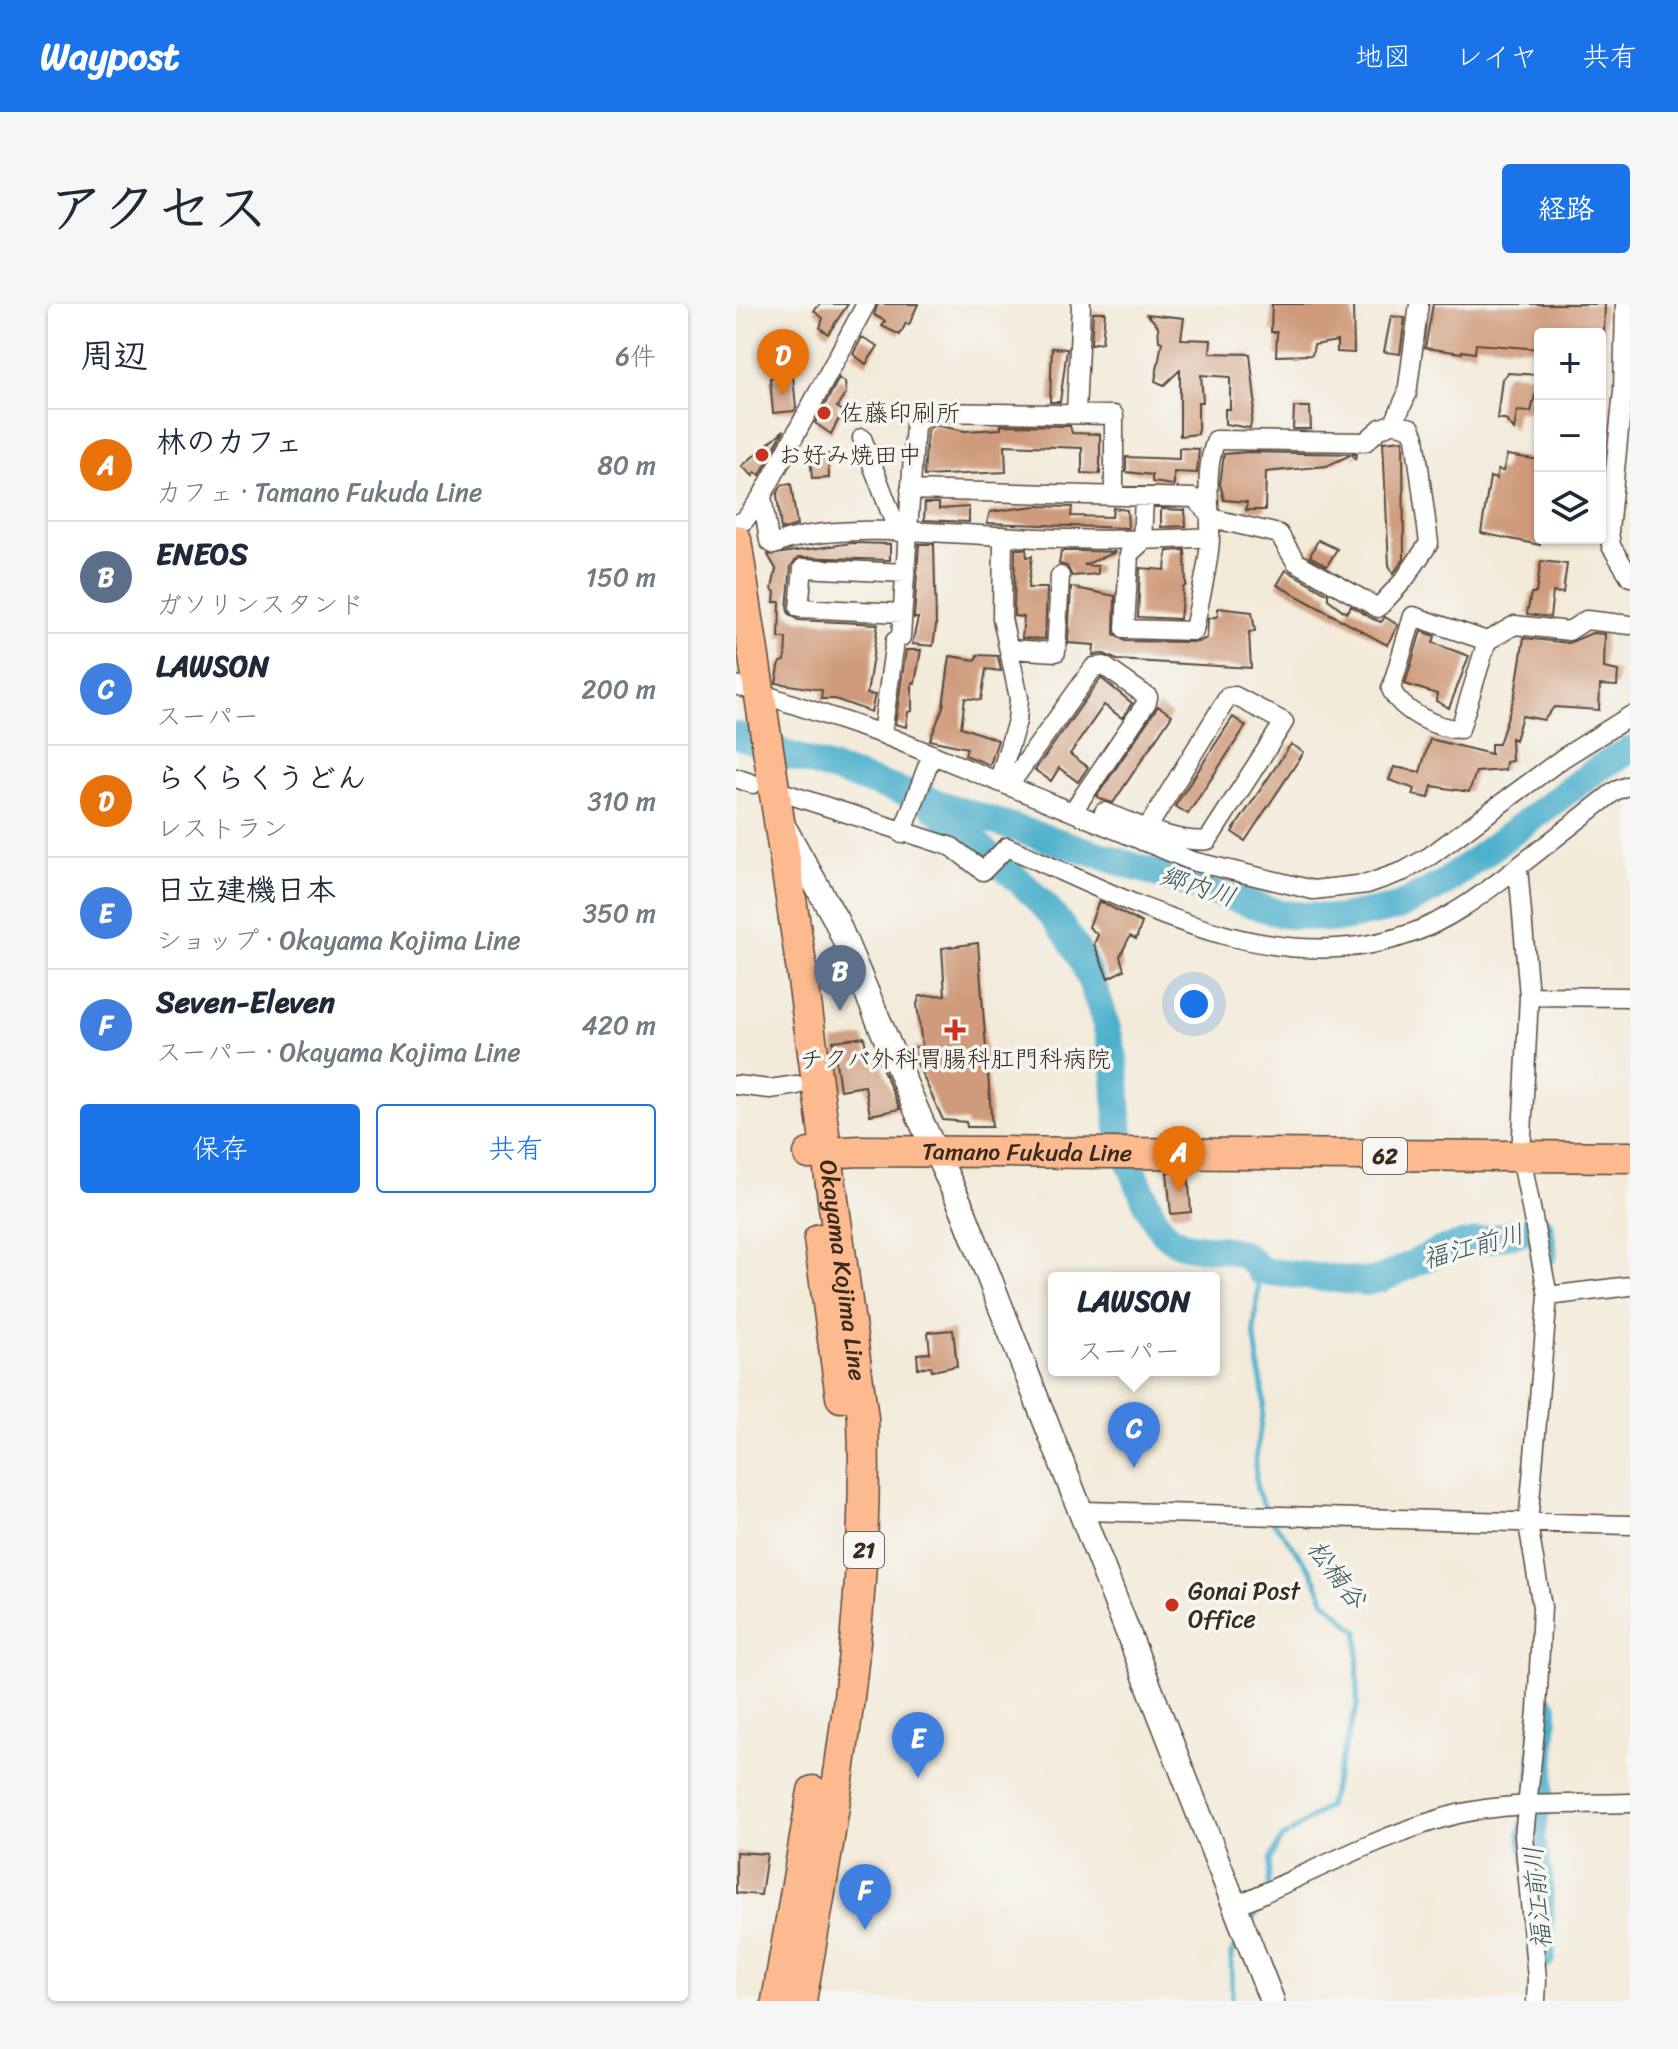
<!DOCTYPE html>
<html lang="ja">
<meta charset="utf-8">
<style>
body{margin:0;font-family:Sriracha,"Klee One",sans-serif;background:#f6f6f7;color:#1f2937}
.controls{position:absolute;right:24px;top:24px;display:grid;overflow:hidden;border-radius:8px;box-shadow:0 2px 6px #0004}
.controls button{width:72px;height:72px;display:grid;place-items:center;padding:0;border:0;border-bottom:2px solid #e0e1e3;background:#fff;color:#1f2937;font:40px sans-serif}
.you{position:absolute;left:458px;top:700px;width:28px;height:28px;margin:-20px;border:6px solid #fff;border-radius:50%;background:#1a73e8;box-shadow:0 0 0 12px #1a73e833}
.badge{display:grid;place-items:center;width:52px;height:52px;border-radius:50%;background:#1a73e8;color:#fff;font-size:26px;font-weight:700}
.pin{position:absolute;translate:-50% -66px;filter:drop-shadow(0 2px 4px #0008)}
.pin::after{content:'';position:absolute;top:42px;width:28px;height:24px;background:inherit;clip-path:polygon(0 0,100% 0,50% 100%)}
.popup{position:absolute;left:312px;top:968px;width:172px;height:104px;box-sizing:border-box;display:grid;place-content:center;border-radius:8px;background:#fff;filter:drop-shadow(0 2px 6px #0005);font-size:26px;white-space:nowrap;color:#747a83}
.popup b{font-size:30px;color:#1f2937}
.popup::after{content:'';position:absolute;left:50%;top:100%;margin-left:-16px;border:16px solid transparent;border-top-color:#fff}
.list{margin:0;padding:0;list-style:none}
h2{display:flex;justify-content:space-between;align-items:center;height:104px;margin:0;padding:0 32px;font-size:34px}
h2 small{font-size:26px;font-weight:400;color:#747a83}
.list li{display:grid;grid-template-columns:52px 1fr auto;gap:24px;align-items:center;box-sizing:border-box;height:112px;padding:0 32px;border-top:2px solid #e0e1e3}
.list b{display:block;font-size:30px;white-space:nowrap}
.list p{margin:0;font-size:26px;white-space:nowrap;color:#747a83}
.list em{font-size:26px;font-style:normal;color:#747a83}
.actions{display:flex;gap:16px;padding:24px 32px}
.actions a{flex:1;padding:18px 0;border:2px solid #1a73e8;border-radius:8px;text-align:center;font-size:28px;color:#1a73e8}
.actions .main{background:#1a73e8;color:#fff}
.icon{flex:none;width:44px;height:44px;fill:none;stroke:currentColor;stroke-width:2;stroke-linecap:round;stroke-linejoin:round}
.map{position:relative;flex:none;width:894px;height:1697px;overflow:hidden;border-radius:8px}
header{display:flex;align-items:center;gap:48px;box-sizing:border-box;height:112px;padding:0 40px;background:#1a73e8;color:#fff}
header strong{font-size:38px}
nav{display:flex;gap:44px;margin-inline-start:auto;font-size:28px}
.intro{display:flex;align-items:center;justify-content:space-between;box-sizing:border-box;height:192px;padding:0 48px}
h1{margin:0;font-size:56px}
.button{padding:20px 36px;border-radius:8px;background:#1a73e8;color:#fff;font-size:28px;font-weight:700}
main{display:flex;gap:48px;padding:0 48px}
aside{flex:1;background:#fff;border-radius:8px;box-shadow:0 2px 6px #0004}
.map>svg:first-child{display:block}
</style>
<header>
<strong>Waypost</strong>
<nav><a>地図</a><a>レイヤ</a><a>共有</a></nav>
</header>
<div class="intro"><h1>アクセス</h1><a class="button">経路</a></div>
<main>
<aside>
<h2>周辺<small>6件</small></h2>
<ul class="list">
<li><span class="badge" style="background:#e8710a">A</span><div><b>林のカフェ</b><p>カフェ · Tamano Fukuda Line</p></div><em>80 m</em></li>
<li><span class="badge" style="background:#5c6f8a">B</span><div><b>ENEOS</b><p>ガソリンスタンド</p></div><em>150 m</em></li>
<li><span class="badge" style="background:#3f7fe0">C</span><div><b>LAWSON</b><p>スーパー</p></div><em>200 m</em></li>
<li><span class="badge" style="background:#e8710a">D</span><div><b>らくらくうどん</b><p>レストラン</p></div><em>310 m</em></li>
<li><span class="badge" style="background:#3f7fe0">E</span><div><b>日立建機日本</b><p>ショップ · Okayama Kojima Line</p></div><em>350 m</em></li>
<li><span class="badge" style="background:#3f7fe0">F</span><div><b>Seven-Eleven</b><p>スーパー · Okayama Kojima Line</p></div><em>420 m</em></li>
</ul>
<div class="actions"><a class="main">保存</a><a>共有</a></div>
</aside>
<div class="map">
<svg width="894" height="1697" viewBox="0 0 894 1697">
<rect width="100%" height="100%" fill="#f6f6f2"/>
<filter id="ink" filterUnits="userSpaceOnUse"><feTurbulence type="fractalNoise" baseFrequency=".0125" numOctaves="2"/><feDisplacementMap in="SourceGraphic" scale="16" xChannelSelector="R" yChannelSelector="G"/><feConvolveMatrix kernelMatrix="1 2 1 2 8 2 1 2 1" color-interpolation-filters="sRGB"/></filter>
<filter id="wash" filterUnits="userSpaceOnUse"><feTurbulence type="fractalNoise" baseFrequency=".006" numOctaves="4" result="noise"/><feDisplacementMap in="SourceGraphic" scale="32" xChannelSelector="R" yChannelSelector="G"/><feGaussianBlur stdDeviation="1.8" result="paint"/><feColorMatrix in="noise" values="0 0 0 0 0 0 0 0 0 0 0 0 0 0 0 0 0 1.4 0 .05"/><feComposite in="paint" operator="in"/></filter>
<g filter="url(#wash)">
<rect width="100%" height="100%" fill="#f3ead9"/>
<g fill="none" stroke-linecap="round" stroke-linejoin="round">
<path stroke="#4db0cc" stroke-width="5" d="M524 967 518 1027 528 1098 519 1160 521 1187 532 1209
M532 1581 534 1555 544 1536 592 1502 621 1402 622 1328 589 1297 575 1266 537 1217
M516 1617 530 1594
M496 1697 495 1650 501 1639"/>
<path stroke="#4db0cc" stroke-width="28" d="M0 431 52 451 546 610 601 615 662 603 707 580 863 464 894 446
M187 492C242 548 317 589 349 663 361 690 371 721 377 750 382 774 380 799 383 823 386 843 411 902 421 919 449 964 498 925 524 967L629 978 645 975 708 945 804 924 808 949
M806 1652 803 1572 795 1531 804 1488 808 1404"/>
</g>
<g id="blocks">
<path fill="#cf9b7b" d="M84 0H112L92 30 84 24 87 14 78 7Z
M142 0H182L173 21 170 19 164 31 146 22 149 17 138 11Z
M536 0H617L618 49 601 48V37L578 41 576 51 540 52 541 28H535Z
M697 0H869L868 30H804V45L740 40 739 49 726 47V49L689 44Z
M357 8H369L366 38 355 40Z
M411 10 448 14 445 35 475 36 474 49 514 50 519 96 514 124 489 120V105H494V73L465 71 467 98H462V130L444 132V66L428 81 419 77 426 38 423 37 422 22Z
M655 12 669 14 664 50 648 48Z
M126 33 142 42 130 60 117 50Z
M316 44 331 45 324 98H314Z
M772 69 804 71V91H799L795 108 781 107 778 126 769 115H761L766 75Z
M57 72 60 104 58 107 37 109 34 74Z
M103 74 109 78 110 89 101 103 107 107 95 130 79 119Z
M558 103H574L575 125H557Z
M197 121 229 127 265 125V121L334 122 336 129 364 130V170L346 169V144L269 141 270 168 188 172 191 127Z
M48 126 24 171 19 168 17 172 6 162Z
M667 136 668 255 657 270 653 261 647 138Z
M443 144 463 145 461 169 438 168V181L416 178V171L390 168V153L443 155Z
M92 150 93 174 76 175 74 151Z
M488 150 512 148 621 150 619 155 616 150 591 162 530 168 529 206H510L511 198 488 196 484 180Z
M771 151 804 156V241L745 229 754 173 760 175 762 166 767 167Z
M55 180 61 221 45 226 41 190 46 181Z
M189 199H203V205L233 203V218L188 216Z
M299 202 336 203 335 212 376 213 377 204 391 206 392 224 251 219 254 208Z
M425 205 449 206 450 222 425 223Z
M582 236 601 245 591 262 574 252Z
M116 239 154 240V256L62 253 55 262 51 304 53 310 62 316 142 320 131 390 139 391 135 408 99 395H85L86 386 40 379 44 358 49 357 50 334H43L44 298H38L39 288 36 285 40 265 32 251Z
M183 240H198L200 322 197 342 176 340 182 314H178Z
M279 245H290L291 253 296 252 292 284H311L309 335 286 334 288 313 278 312Z
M449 246 450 281 447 284 444 315 402 313 404 264 429 266 431 247Z
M325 247H342L380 248 348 261 362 262V270L336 272 331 262 323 260Z
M805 257 831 260 827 289 817 288 814 313 791 310 795 289H800Z
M550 266 592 290V295L610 309 615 302 637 315 645 318 649 313 662 321 651 341 541 281Z
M335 283 379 292 378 330 389 337 462 338 471 334 472 315 482 312V304L516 308 519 327 513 328 515 364 381 356 368 350 357 351 358 341 332 339Z
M685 327 699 332 697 339 733 352 713 404 700 397 701 390 669 380Z
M856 329 869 330 868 364 882 367 881 382 864 381 863 406 818 403 808 416 786 412 779 436 775 434 776 457 770 458 769 466 740 468 733 488 696 482 693 494 677 491 679 485 653 476 658 463 684 468 694 435 755 450V440H763L779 390 788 334 833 339Z
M170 346H185L179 379 176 378V407L172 408 170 423 159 420Z
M241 351 262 352 265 367 250 365 245 396 229 394 225 423 262 436 254 461 229 451 231 444 194 436 207 403 214 352 240 356Z
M365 374 396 399 386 414 368 401 334 450 352 463 342 478 323 464 315 477 299 466Z
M422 402 436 411 377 499 367 496 361 492Z
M497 413 510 422 452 510 439 502Z
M555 440 568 448 509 537 496 528Z
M363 597 406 619 400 635 394 632 384 652 388 666 372 674 358 640 362 631 353 623Z
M242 639 256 823H231L230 818 207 816 174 744 186 743 181 700 184 692 209 691 206 644Z
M128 733 132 755 141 752 164 805 134 811 129 782 104 786 97 737Z
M431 868H452L455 908 435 910Z
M217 1026 221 1062 196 1067 195 1062 182 1064 181 1050 194 1049 192 1028Z
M0 1548 31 1550 25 1591 0 1589Z"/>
</g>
</g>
<g filter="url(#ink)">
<use href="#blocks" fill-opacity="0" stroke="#57473a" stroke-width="2"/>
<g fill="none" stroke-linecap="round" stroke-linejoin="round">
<g stroke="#57473a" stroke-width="21">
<path id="minor" d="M889 0 887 87 873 226 875 242 894 273
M340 109 345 0
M126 134 162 228
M174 186 458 194 479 215 543 230 560 258 642 304 668 276 693 239 679 133 675 124 658 119 671 90 683 0
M26 192 33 237 38 241C86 218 207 229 264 232 334 236 403 238 473 233
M408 194 406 238 393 250 389 325 458 327C463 295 476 252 474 222 473 193 469 164 480 136L629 138 645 124 658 119
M0 220 9 216 26 192 130 0
M166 309 63 304 67 264 169 269
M751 337 677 312 655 385C665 407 701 425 724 425L751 337 779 321 833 327 850 316 894 321
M274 345 320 348 324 272
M0 381 146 430 456 557 577 586 631 580 668 567 694 552 827 454 894 412
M146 430 159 337 165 333 179 121 193 108 378 111V190
M0 474 17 480
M263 476 281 417 283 394 266 314 267 232
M274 480 358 363 368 362 412 393 411 398 337 507
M39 486 216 543 247 567 271 543C395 597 535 678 673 630 714 616 748 589 782 563
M368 508C399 519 439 540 472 536L548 418 499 392 492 393 412 523 406 537
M166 530 196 450
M793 692 894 693
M0 781 34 785 61 781
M812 992 894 982
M347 1207 894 1221
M501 1601C570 1571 650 1528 722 1510 777 1497 838 1501 894 1499
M800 1697 801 1675 788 1532 801 1407 806 1303 792 1220 812 992 785 852 793 692 782 563 879 487 894 481"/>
</g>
<g stroke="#57473a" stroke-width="27">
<path id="tertiary" d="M45 518 100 616 185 817 226 904 536 1697"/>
</g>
<g stroke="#57473a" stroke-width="33">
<g id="primary">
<path id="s1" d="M0 236 63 647 127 1114C134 1310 99 1505 65 1697"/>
<path id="s2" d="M73 850 124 847 894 853"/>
<path d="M83 935 105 1093"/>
<path d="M41 1697 77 1487"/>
</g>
</g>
<use href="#minor" stroke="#fff" stroke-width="18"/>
<use href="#tertiary" stroke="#fff" stroke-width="24"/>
<use href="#primary" stroke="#fcba8e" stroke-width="30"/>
</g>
</g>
<g fill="#c8321e" stroke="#f6f6f2" stroke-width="3">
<circle cx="88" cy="109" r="8"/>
<circle cx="26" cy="151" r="8"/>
<path d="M215 714h8v8h8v8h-8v8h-8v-8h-8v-8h8z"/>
<circle cx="436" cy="1301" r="8"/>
</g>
<g text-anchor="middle" stroke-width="7" stroke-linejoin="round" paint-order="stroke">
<g fill="#f6f6f2" stroke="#73675e" stroke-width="2">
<rect x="627" y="834" width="44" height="36" rx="6"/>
<rect x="108" y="1228" width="40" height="36" rx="6"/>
</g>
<g font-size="22" font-weight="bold" fill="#3b2a1e">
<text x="649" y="860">62</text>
<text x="128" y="1254">21</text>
</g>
<g font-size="24" fill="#3b2a1e" stroke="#f6f6f2" text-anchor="start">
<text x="104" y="117">佐藤印刷所</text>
<text x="42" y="159">お好み焼田中</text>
<text x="219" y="763" text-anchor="middle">チクバ外科胃腸科肛門科病院</text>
<text x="452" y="1295">Gonai Post<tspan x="452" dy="28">Office</tspan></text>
</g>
<g font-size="24" fill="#3b2a1e" stroke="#f6f6f2">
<text dy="8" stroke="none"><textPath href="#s2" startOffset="218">Tamano Fukuda Line</textPath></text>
<text dy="8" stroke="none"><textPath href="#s1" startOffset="738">Okayama Kojima Line</textPath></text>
</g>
<g font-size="26" font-style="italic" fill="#41595b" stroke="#f6f6f2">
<text transform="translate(462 582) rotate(18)" y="9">郷内川</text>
<text transform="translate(737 942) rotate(-15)" y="9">福江前川</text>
<text transform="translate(601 1270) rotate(53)" y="9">松楠谷</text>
<text transform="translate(801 1594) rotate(-95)" y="9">福江前川</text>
</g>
</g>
</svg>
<div class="controls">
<button>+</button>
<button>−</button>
<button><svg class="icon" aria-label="layers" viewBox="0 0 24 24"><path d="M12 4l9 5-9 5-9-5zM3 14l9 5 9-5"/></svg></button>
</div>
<div class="you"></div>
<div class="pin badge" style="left:443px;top:888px;background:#e8710a">A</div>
<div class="pin badge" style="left:104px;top:707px;background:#5c6f8a">B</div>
<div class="pin badge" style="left:398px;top:1164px;background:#3f7fe0">C</div>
<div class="popup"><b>LAWSON</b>スーパー</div>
<div class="pin badge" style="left:47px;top:91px;background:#e8710a">D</div>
<div class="pin badge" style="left:182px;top:1474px;background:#3f7fe0">E</div>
<div class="pin badge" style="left:129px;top:1626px;background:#3f7fe0">F</div>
</div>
</main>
